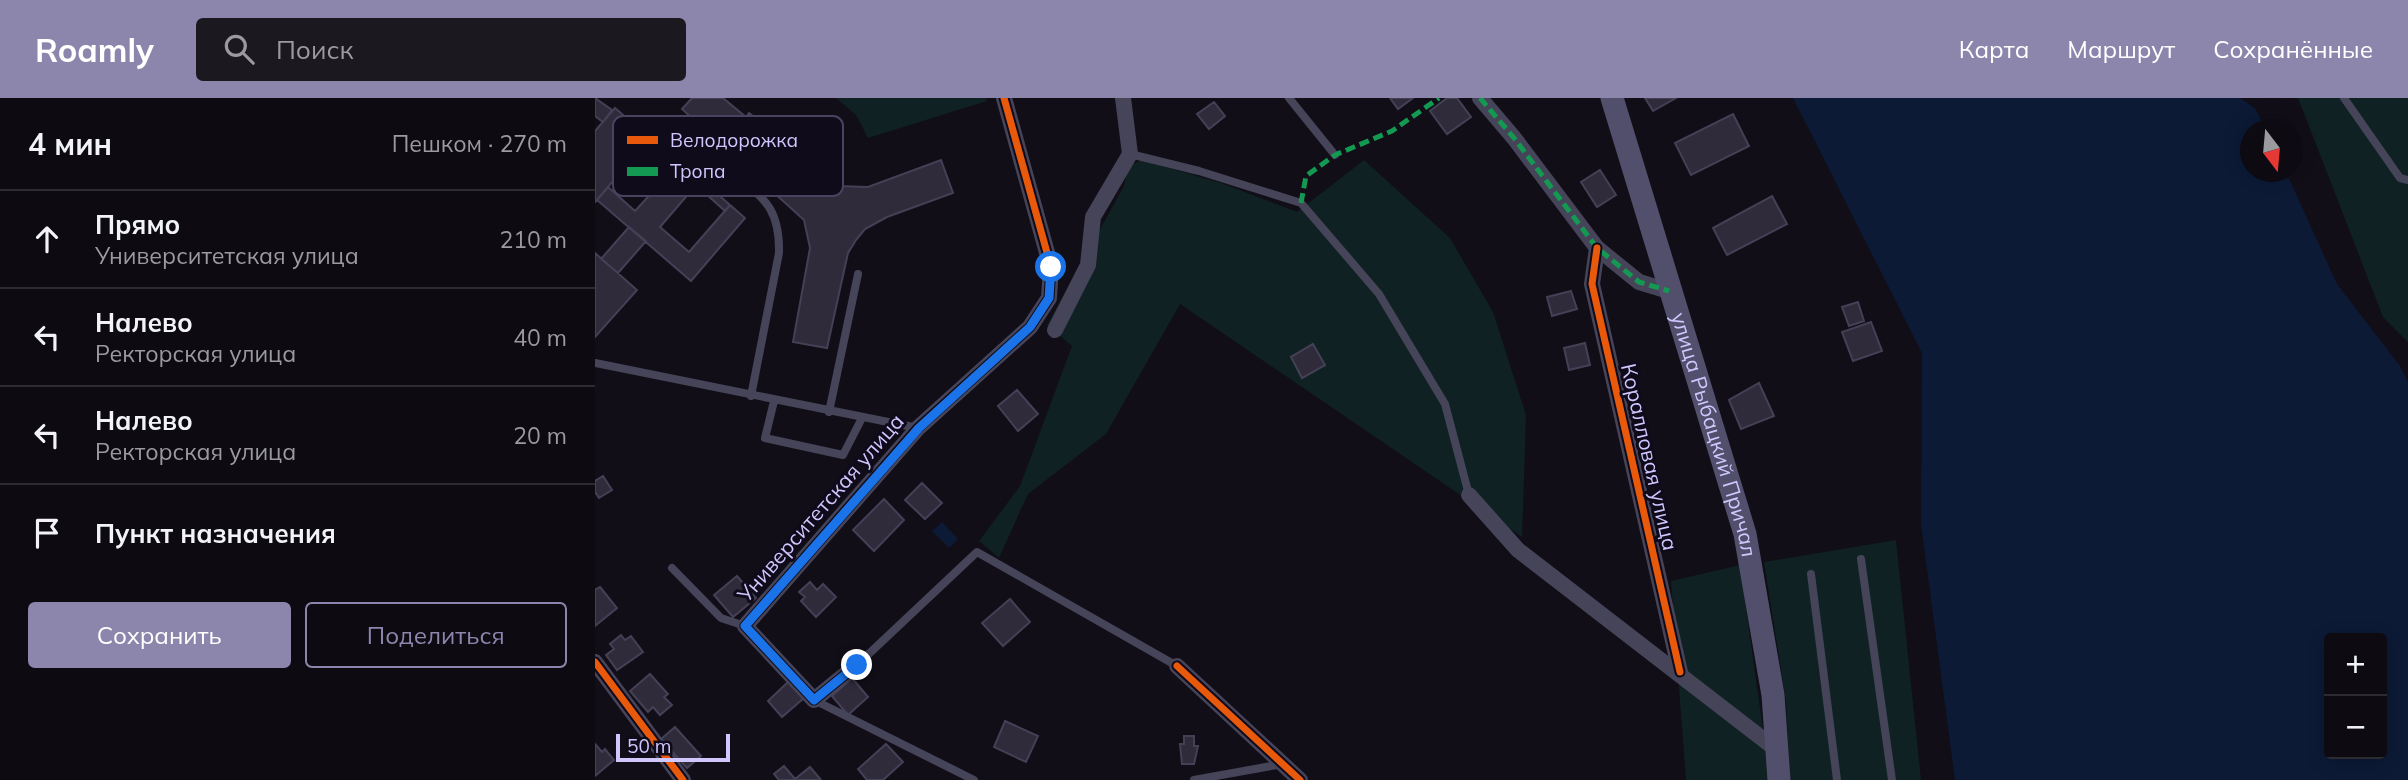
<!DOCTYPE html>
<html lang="ru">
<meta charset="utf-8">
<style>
body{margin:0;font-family:Mulish,sans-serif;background:#1b1820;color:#f1f3f6}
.controls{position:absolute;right:21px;bottom:21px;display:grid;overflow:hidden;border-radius:7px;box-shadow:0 4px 18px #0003}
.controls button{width:63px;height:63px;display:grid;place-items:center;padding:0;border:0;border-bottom:2px solid #2d2b32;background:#0d0a12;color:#f1f3f6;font:35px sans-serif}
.compass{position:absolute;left:1645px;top:21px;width:63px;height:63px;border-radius:50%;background:#0d0a12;box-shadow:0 4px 18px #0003;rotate:164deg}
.scale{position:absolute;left:21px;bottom:18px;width:114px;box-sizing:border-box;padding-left:7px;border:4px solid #cfc7fd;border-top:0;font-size:19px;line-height:24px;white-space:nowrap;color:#cfc7fd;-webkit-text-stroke:5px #0f0b1b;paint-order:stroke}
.stop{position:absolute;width:21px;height:21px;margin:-16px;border:5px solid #1a73e8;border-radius:50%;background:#fff}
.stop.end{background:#1a73e8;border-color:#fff;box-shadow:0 2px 7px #0008}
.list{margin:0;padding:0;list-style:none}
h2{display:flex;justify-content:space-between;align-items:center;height:91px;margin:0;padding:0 28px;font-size:30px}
h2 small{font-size:23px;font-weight:400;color:#9a9a9f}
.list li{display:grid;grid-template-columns:46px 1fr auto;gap:21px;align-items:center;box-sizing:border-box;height:98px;padding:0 28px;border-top:2px solid #2d2b32}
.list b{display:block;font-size:26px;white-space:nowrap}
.list p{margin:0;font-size:23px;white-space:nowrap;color:#9a9a9f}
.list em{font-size:23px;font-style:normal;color:#9a9a9f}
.actions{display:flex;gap:14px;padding:21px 28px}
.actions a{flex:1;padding:16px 0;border:2px solid #8c86ad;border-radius:7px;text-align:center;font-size:24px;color:#8c86ad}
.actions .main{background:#8c86ad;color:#fff}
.icon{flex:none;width:38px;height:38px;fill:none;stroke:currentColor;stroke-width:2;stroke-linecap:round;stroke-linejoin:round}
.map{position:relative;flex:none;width:1813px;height:682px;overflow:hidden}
header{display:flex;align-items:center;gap:42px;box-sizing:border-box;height:98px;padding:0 35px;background:#8c86ad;color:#fff}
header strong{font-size:33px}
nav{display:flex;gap:38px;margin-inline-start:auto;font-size:24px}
.search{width:490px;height:63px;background:#1b1820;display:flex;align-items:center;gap:18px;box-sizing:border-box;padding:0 24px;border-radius:7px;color:#9a9a9f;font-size:26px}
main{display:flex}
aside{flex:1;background:#0d0a12}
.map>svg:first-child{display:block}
</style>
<header>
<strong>Roamly</strong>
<div class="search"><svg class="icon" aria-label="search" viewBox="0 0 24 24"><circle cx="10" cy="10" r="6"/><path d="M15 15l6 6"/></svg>Поиск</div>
<nav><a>Карта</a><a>Маршрут</a><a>Сохранённые</a></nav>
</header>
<main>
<aside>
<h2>4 мин<small>Пешком · 270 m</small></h2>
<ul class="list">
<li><svg class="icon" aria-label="ahead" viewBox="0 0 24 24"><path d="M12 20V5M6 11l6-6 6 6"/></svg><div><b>Прямо</b><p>Университетская улица</p></div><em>210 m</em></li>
<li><svg class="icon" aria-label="left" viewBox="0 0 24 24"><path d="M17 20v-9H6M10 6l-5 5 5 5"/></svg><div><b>Налево</b><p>Ректорская улица</p></div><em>40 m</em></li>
<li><svg class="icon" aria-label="left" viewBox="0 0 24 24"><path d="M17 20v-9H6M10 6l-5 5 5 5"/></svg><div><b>Налево</b><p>Ректорская улица</p></div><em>20 m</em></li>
<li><svg class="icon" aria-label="arrive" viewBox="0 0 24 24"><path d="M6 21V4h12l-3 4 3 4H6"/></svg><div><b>Пункт назначения</b></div></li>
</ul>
<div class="actions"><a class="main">Сохранить</a><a>Поделиться</a></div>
</aside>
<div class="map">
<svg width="1813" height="682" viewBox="0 0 1813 682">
<rect width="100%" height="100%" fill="#110e18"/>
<path fill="#0f2122" d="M241 0H391L392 3 273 40 261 17Z
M1703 0H1813V244L1788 219Z
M546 62 626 85 702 114 769 62 855 140 898 214 931 317 927 439 585 206 511 336 433 396 404 460 384 443 425 388 477 248 452 227 529 88 533 69Z
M1301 442 1326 682H1195L1191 604 1169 464Z
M1145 467 1175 682H1091L1076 483Z"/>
<path fill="#0c1a36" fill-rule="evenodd" d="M1198 0H1645L1660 10 1671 31 1656 32V74H1691L1742 186 1805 268 1813 284V682H1360L1326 426 1327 255ZM1734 540H1787V656H1734Z
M347 424 363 441 354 450 337 433Z"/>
<path fill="#2f2b3b" stroke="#444056" stroke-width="2" d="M0 0 17 12 8 24 0 18Z
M97 0H128L151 19 154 15 165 24 161 28 227 83 241 88 273 89 346 62 358 95 292 119 270 131 261 142 253 155 232 250 198 244 215 150 209 122 87 11Z
M795 0H818L803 11Z
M852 0H862L876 19 852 36 835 13Z
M1050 0H1081L1058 13Z
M619 4 630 18 614 31 602 16Z
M20 10 55 40 0 104V33Z
M1138 16 1154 48 1096 77 1080 45Z
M112 33 132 51 65 129 94 154 135 107 150 120 96 183 2 102 13 89 40 113 75 75 46 50 55 40 84 65Z
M1005 72 1021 97 1002 109 986 84Z
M106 81 135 107 130 113 101 87Z
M1177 98 1192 126 1132 157 1118 130Z
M34 129 51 143 23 175 6 161Z
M0 155 42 192 0 239Z
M976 193 982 211 957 218 952 199Z
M1263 204 1269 223 1254 228 1247 209Z
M1276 224 1287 253 1258 263 1247 234Z
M990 245 995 267 974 272 969 250Z
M718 246 730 267 707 280 696 259Z
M1164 285 1179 318 1146 331 1134 302Z
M422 292 443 316 423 333 403 308Z
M8 378 17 392 4 400 0 394V383Z
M327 385 347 405 330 421 310 402Z
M289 401 309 422 279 453 258 432Z
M142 478 161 500 138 519 119 497Z
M215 484 222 492 228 486 241 499 221 519 206 503 210 499 204 494Z
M5 489 22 510 0 528V492Z
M415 501 435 524 408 548 387 525Z
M26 537 30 542 36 538 48 554 22 572 11 557 19 551 15 546Z
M55 576 73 596 69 599 77 607 65 617 58 609 53 614 35 593Z
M257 580 273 599 253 617 237 598Z
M194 583 209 600 187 619 173 603Z
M410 623 443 638 431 664 399 649Z
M80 629 106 658 92 670 66 641Z
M589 638H599V648H603L599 666H587L585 646H589Z
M0 646 7 654 10 651 19 662 0 678Z
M291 646 308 664 288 682H272L263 671Z
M189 668 200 681 215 669 226 682H184L179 676Z"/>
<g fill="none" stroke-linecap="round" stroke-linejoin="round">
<path stroke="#454458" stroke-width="8" d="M694 0 740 57
M1749 0 1805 80 1813 82
M535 56 604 73 706 105 784 196 850 306 874 397
M131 69C165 99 185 105 184 155L156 298
M0 265 323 330
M179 303 170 340 248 357 267 320
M234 314 263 176
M1266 461 1297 682
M77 470 126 520 150 528
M1216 476 1242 682
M262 567 382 454 582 568
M219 602 379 682
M599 682 687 666"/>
<path stroke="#454458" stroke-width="16" d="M885 0 919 40 1002 150 1044 184 1074 193
M1002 150 997 186 1085 574
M460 232 493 167 498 119 535 56 528 0
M874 397 923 452 1182 652
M0 564 88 682
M262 567 219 602 150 528 323 330 435 229 454 200 456 169 409 0
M582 568 705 682"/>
<path stroke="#524f6c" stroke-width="23" id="s1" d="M1017 0 1150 436 1178 597 1184 682"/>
<path stroke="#139951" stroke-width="5" stroke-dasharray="10 5" stroke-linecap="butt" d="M885 0 919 40 1002 150 1044 184 1074 193
M706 105 711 78 740 57 797 33 844 0"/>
<g stroke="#0f0b1b" stroke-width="11">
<path id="cycleway" d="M1002 150 997 186 1085 574
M0 564 88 682
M262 567 219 602 150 528 323 330 435 229 454 200 456 169 409 0
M582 568 705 682"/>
</g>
<use href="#cycleway" stroke="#e8590c" stroke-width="7"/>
</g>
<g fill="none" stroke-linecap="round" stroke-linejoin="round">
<path stroke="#1a73e8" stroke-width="9" d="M262 567 219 602 150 528 324 330 435 229 454 200 456 169"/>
</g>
<g text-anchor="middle" stroke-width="6" stroke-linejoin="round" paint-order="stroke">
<g font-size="21" fill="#cfc7fd" stroke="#0f0b1b">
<text dy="7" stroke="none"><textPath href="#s1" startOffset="352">улица Рыбацкий Причал</textPath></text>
<text transform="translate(1054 359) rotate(77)" y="7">Коралловая улица</text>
<text transform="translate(226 410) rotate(-49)" y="7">Университетская улица</text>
</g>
</g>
<rect x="18" y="18" width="230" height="80" rx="10" fill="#0f0b1b" stroke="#49435f" stroke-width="2"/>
<rect x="32" y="38" width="31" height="8" fill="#e8590c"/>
<rect x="32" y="69" width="31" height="9" fill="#139951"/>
<g font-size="19" fill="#cfc7fd">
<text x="75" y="49">Велодорожка</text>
<text x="75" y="80">Тропа</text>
</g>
</svg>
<div class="controls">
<button>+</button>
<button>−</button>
</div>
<svg class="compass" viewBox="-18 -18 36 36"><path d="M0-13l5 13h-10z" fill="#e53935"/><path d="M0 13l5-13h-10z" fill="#9a9a9f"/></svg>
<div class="scale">50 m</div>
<div class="stop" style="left:456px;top:169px"></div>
<div class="stop end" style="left:262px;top:567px"></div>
</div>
</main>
